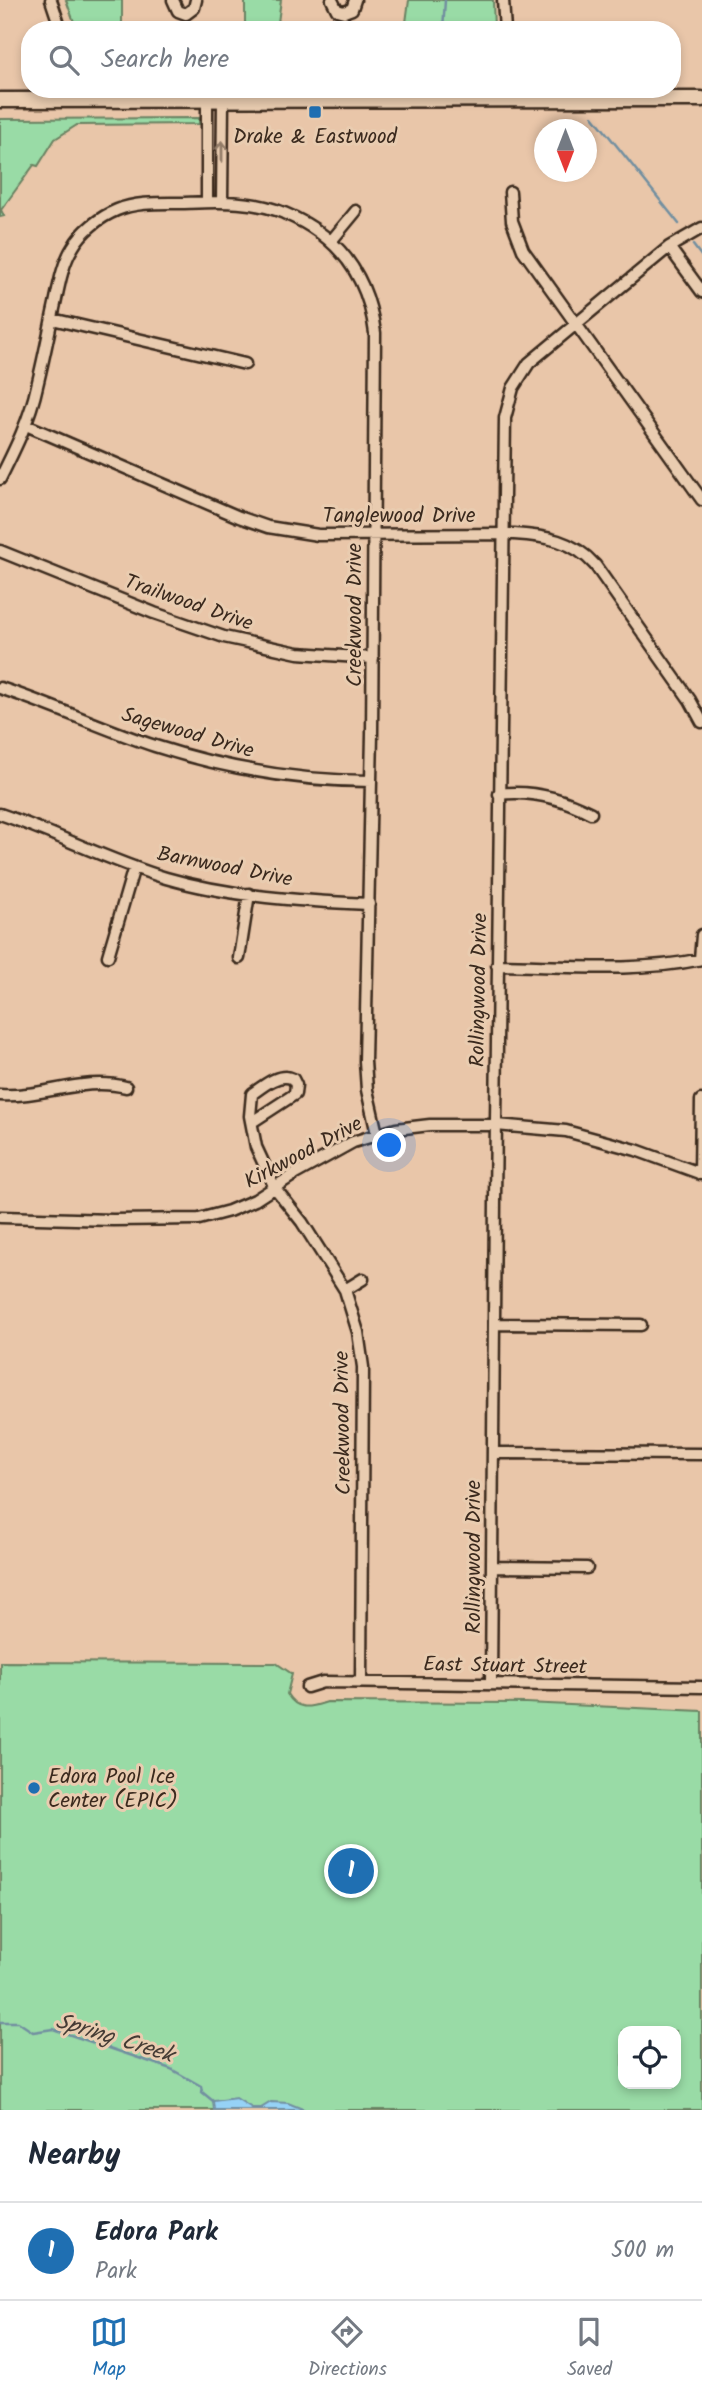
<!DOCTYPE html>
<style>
body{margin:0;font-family:Kalam,sans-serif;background:#f2f2f3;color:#1f2937}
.controls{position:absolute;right:21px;bottom:21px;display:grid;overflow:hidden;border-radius:14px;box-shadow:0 4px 10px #0003}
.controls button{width:63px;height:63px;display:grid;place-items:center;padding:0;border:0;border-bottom:2px solid #e0e1e3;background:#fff;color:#1f2937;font:35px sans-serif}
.compass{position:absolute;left:534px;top:119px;width:63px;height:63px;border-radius:50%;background:#fff;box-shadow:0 4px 10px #0003;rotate:180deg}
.you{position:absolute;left:390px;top:1146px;width:24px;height:24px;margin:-18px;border:5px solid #fff;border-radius:50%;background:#1a73e8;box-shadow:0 0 0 10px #1a73e833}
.badge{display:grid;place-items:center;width:46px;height:46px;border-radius:50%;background:#1f6fb2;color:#fff;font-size:23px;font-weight:700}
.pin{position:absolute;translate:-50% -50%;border:4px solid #fff;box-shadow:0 2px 7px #0006}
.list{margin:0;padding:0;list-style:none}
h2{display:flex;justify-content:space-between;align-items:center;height:91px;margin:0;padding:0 28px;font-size:30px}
h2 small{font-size:23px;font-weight:400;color:#747a83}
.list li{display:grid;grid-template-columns:46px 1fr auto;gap:21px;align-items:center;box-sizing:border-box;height:98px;padding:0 28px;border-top:2px solid #e0e1e3}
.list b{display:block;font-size:26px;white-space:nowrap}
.list p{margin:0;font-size:23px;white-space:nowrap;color:#747a83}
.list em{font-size:23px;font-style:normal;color:#747a83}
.icon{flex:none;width:38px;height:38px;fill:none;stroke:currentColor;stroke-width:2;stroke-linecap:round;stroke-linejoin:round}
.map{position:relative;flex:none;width:702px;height:2110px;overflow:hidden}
.search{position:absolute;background:#fff;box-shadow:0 4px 10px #0003;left:21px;right:21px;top:21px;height:77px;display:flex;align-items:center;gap:18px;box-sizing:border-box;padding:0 24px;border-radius:28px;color:#747a83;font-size:26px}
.sheet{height:189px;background:#fff}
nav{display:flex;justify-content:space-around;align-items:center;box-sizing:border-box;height:98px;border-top:2px solid #e0e1e3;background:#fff;font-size:19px;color:#747a83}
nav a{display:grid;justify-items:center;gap:4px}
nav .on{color:#1f6fb2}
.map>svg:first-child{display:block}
</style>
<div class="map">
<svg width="702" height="2110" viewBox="0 0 702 2110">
<rect width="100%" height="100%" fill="#e9c6a9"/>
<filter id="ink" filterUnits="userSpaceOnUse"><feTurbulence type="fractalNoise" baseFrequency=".0143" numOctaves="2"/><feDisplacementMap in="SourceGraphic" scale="14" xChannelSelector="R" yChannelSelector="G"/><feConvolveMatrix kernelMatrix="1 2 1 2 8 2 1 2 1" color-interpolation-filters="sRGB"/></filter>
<g filter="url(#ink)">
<path fill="#99dba6" stroke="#6a8262" stroke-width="2" fill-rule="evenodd" d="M66 0H122V30H77Z
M245 0H281L277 30H245Z
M409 0H493L494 30H405Z
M199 118V124L77 125 55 139 38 166 34 165 1 210 4 216 0 217V119Z
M0 1662 276 1663 292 1674 287 1694C298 1712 310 1707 327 1702L526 1703 702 1711V2110H0ZM623 2031H676V2084H623Z"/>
<path fill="#96d2f6" stroke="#728fa0" stroke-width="2" d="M236 2098 252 2108H261L271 2102 288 2103 305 2110H214L213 2101Z"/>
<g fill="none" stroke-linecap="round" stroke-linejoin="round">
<path stroke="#728fa0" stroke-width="2.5" d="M443 30 445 0
M593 116 679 224
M693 245 702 257
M0 2022H18L33 2032 53 2029 171 2069 201 2086 202 2092 213 2101"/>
<g stroke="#3b2a1e" stroke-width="15">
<path id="street" d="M51 0 61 30
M173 0 178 11 186 14 194 8 196 0
M332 0 337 10 344 12 352 9 355 0
M503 0 505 30
M510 192 512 221 523 250 702 500
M207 202V101
M222 202 223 101
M332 240 356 211
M669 247 702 292
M52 319 245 364
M26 425 239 517 268 527 318 535 514 534C545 536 573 540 595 565L690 700 702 722
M0 479C15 449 30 419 37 386 43 362 48 337 53 313 58 292 61 266 73 247 82 231 100 217 117 210 136 202 159 203 180 203 214 202 252 199 284 213 338 235 368 275 375 333L372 734 365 1061 367 1090 377 1134
M0 551 154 613 224 637 298 653 373 658
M0 688C53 705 103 729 155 746 226 769 297 781 371 781
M499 794C532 790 562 798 591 813
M0 814C56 833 109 861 166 878 231 897 301 901 369 904
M108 956 134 867
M239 958 249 894
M700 959 702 935
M497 965C565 966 636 973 702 959
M0 1095C42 1098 84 1076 126 1087
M252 1122 295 1094 296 1085 293 1079C280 1072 264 1085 252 1094L250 1116 256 1147 275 1188 302 1222 345 1290 358 1332 363 1367 361 1682
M700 1174 701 1100
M0 1217 113 1220 199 1219 229 1211 255 1200 295 1174 353 1142 396 1129 430 1125H496L566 1131 636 1150 702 1174
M345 1290 363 1279
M494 1324 641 1325
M493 1453 702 1454
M493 1567 587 1568
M491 1684 495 1199 505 418 513 388 529 363 669 247 702 228
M307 1687 323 1682 702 1687"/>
</g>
<g stroke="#3b2a1e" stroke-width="19">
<path id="secondary" d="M0 100 702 99"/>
</g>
<use href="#street" stroke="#e9ccb0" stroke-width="10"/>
<use href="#secondary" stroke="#e9ccb0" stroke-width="14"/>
</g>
<defs><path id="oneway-shaft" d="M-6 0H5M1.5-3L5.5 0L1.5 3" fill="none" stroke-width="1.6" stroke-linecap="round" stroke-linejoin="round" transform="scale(1.75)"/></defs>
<use stroke="#927b67" href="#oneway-shaft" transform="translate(222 151) rotate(-90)"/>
</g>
<g fill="#1f6fb2" stroke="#e9ccb0" stroke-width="2.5">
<rect x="308" y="105" width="14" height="14" rx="3.5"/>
<circle cx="34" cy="1788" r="7"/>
</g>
<g text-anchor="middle" stroke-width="6" stroke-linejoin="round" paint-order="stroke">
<g font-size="21" fill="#3b2a1e" stroke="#e9ccb0">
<text x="315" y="143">Drake &amp; Eastwood</text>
<text x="48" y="1783" text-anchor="start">Edora Pool Ice<tspan x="48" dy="24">Center (EPIC)</tspan></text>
</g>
<g font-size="21" fill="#3b2a1e" stroke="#e9ccb0">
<text x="399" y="522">Tanglewood Drive</text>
<text transform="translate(189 602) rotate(19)" y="7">Trailwood Drive</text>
<text transform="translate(354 615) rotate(-90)" y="7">Creekwood Drive</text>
<text transform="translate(188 732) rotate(16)" y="7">Sagewood Drive</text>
<text transform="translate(225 866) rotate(11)" y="7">Barnwood Drive</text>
<text transform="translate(478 990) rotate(-89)" y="7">Rollingwood Drive</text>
<text transform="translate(303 1152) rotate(-28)" y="7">Kirkwood Drive</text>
<text transform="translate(342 1423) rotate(-91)" y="7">Creekwood Drive</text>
<text transform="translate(473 1557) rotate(-90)" y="7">Rollingwood Drive</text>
<text transform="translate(505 1665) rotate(1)" y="7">East Stuart Street</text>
</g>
<g font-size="23" font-style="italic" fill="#443b34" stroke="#e9ccb0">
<text transform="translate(115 2037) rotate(17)" y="8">Spring Creek</text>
</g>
</g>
</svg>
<div class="controls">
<button><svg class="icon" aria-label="locate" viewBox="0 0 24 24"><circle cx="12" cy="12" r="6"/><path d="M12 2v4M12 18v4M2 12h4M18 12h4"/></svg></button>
</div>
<svg class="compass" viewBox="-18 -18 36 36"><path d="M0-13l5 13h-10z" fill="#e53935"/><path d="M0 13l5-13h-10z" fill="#747a83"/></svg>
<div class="you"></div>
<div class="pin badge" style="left:351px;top:1871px">1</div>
<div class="search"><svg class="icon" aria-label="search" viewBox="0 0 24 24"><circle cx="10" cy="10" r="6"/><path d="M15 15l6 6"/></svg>Search here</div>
</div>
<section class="sheet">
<h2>Nearby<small></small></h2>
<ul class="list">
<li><span class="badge">1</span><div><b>Edora Park</b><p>Park</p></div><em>500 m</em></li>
</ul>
</section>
<nav>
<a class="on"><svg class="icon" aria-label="map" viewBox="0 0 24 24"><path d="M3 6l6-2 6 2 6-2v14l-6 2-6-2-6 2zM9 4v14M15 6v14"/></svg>Map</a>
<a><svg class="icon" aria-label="directions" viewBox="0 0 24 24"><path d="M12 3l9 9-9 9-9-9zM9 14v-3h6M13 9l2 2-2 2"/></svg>Directions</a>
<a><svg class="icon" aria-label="saved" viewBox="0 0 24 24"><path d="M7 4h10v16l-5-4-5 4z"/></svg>Saved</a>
</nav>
